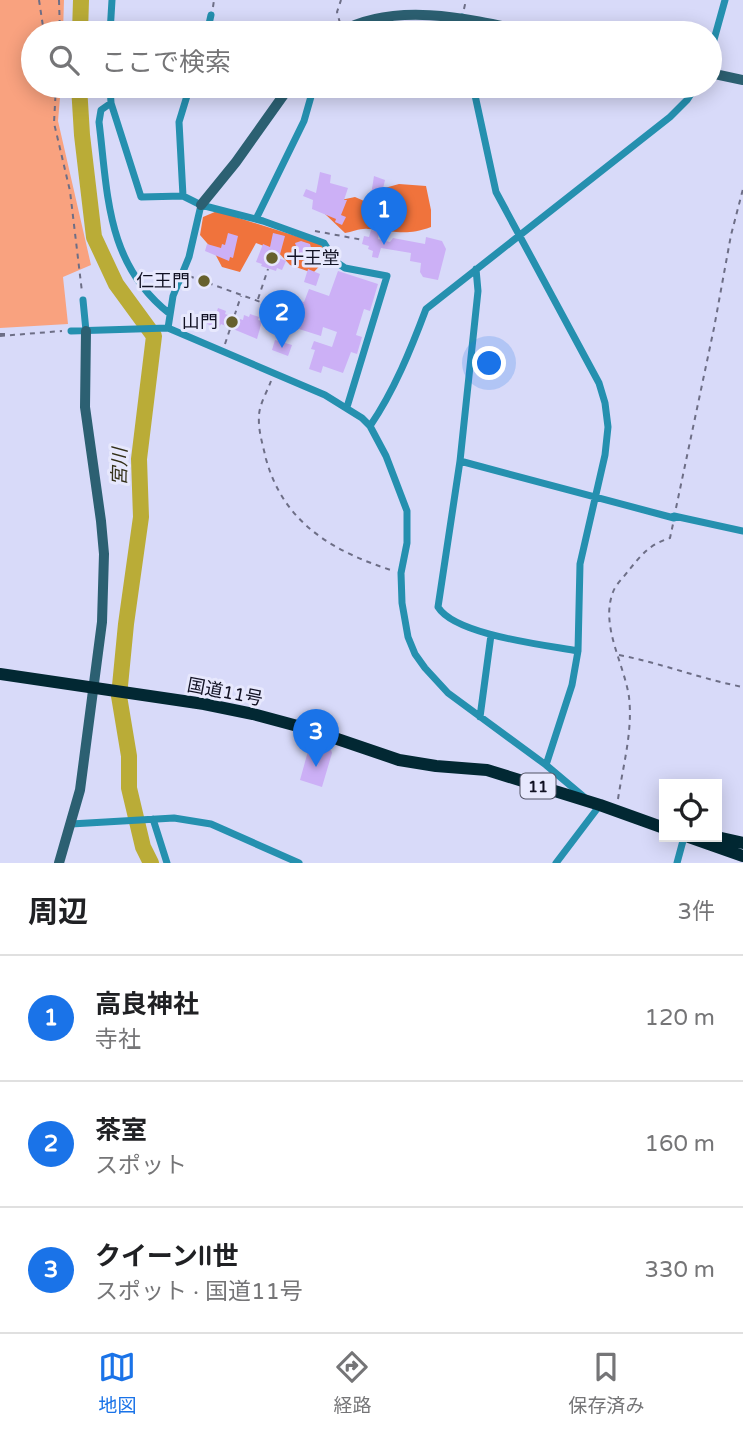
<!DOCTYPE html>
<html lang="ja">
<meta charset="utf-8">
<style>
body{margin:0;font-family:"Varela Round","Noto Sans JP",sans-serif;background:#f2f2f2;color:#202124}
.controls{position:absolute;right:21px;bottom:21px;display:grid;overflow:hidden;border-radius:0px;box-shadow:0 4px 18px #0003}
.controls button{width:63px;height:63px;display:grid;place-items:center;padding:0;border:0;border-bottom:2px solid #e0e0e0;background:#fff;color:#202124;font:35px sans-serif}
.you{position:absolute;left:490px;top:364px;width:24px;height:24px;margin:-18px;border:5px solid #fff;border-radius:50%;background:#1a73e8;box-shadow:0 0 0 10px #1a73e833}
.badge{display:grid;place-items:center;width:46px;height:46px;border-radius:50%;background:#1a73e8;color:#fff;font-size:23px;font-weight:700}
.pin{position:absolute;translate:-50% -58px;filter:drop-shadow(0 2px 4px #0008)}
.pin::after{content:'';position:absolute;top:37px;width:24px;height:21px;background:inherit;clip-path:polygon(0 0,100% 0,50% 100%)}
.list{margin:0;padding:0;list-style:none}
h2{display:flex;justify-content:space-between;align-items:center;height:91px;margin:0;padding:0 28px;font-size:30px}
h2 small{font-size:23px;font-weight:400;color:#757577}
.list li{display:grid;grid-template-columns:46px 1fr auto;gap:21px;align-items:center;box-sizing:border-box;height:126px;padding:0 28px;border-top:2px solid #e0e0e0}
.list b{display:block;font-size:26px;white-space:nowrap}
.list p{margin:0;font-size:23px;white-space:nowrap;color:#757577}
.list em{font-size:23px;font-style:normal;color:#757577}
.icon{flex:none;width:38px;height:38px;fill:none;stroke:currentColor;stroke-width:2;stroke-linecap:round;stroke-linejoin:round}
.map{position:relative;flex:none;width:743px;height:863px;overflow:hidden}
.search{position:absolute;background:#fff;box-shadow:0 4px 18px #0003;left:21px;right:21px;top:21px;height:77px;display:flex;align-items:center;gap:18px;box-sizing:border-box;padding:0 24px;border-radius:38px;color:#757577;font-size:26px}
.sheet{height:469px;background:#fff}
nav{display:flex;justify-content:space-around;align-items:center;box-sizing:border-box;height:98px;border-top:2px solid #e0e0e0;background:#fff;font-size:19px;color:#757577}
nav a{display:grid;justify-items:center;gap:4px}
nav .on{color:#1a73e8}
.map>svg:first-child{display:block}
</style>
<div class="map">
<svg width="743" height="863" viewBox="0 0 743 863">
<rect width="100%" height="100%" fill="#d8daf9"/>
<path fill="#f9a27f" d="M0 0H64L63 33H33V86H61L58 121 91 265 63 277 68 324 0 328Z"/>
<path fill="#f0733c" d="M399 184 426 186 431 210V227C403 237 395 230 368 229 361 228 352 232 345 233L325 214 331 202 355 197 371 204 381 189Z
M217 211 321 244 328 257 313 273 290 265 277 251 256 243 240 272 222 267 213 250 200 235 203 217Z"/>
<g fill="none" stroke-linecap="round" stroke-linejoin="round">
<path stroke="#baac37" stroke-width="16" d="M80 33 81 0
M79 86 82 135 94 237 116 284 154 336 139 459 141 517 126 624 119 696 129 756V788L143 847 151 863"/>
</g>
<path fill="#ccb0f6" d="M320 172 331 175 330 183 348 188 344 200H347L341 215 346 217 342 225 335 222 336 219 312 209 313 200 303 196 306 189 316 193Z
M374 176 385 180 381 197 371 195Z
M371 230 379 232 378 239 390 242 393 238 425 244 426 237 442 241 446 249 438 280 423 277 420 272 421 263 410 261 411 253 381 248 378 258 372 257 373 251 368 249 369 246 362 244 364 236 369 237Z
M228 233 238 236 233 258 230 257 229 261 205 251 207 244 221 248 222 244 225 245Z
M273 233 285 236 279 258 286 261 282 270 277 268 276 271 261 266 262 264 256 262 263 244 270 247Z
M301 241 310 244 312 251 303 254 298 252 295 243Z
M308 269 320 274 316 286 304 282Z
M338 271 378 284 370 311 364 309 356 335 362 337 357 354 351 352 343 373 323 366 321 373 309 369 315 350 311 349 314 341 332 347 337 332 323 327 321 336 280 323 281 318 278 316 283 300 286 302 288 297 304 302 309 289 329 296Z
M201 273 209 277 206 287 198 284Z
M218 308 226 311 225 314 243 320 244 315 249 317 250 314 259 317 258 320 262 321 257 339 221 324 219 328 207 324 210 316 215 317Z
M275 340 292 345 288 356 272 350Z
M310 744 331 750 332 753 322 787 300 780Z"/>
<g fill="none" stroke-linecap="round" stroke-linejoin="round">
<path stroke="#6d6e86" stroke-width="2" stroke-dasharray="5 5" stroke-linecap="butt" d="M39 0 44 33
M59 0 60 33
M213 7 214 0
M464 9 466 0
M340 23 337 12 341 0
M52 86 54 97
M56 86 54 123 70 191 82 292
M315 231 363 240
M189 276 280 309
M258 299 268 269
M0 334H7
M0 336 62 331
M225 344 241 296
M271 381C267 392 259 405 259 416 258 431 263 445 266 459 284 524 334 552 394 571
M676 508 714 328 731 235 743 189
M619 655C661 663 701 679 743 687
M618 799C623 766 633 730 629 697 624 663 600 626 613 592 616 584 624 577 629 570 643 553 649 545 670 538L673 524"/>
<path stroke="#2590af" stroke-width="7" d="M462 17 465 33
M110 33 112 0
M207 33 211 15
M710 54 725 0
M110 86 111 103 101 110 99 122C108 195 106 264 170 314
M190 86 179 122 183 196 201 205 263 221 324 243 336 262 345 268 387 276 347 407
M473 86 496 192 599 383 605 403 608 427 605 455 580 564 578 651 572 685 546 765
M111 103 141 197 183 196
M256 219 304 121 314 86
M476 269 478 291 460 461 438 607C455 635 545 645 578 651
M83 300 86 331
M168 328 173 296 189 257 201 205
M71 331 168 328 325 395 362 418 370 426 386 456 407 511V543L401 573 402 603 408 637 415 654 425 668 448 693 546 765 584 797
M370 426C394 391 411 349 426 309L670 117 687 100 696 86
M460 461 674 518
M674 516 743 531
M480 717 491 635
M153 819 167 863
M71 824 174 818 211 824 299 863
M556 863 600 805
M677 863 684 837"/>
<path stroke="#2c6072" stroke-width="10" d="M338 33C395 0 471 19 533 33
M710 73 743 80
M201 205 236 162 290 86
M59 863 80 790 102 622 104 554 101 521 85 407 86 331"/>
<path stroke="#022833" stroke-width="12" d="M0 674 204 704 253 714 305 728 399 760 436 766 487 770 600 805 664 828
M689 837 743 856
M717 837 743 843"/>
</g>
<g fill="#66602d" stroke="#e7e8fd" stroke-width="2.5">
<circle cx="272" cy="258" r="7"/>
<circle cx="204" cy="281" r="7"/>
<circle cx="232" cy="322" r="7"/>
</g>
<g text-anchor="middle" stroke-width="6" stroke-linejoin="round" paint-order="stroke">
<rect fill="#e7e8fd" stroke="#515264" stroke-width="2" x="520.5" y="773.5" width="35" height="25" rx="5"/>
<g font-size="16" font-weight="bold" fill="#111123">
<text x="538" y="792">11</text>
</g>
<g font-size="18" fill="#111123" stroke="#e7e8fd" text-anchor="end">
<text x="286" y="264" text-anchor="start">十王堂</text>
<text x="190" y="287">仁王門</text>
<text x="218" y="328">山門</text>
</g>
<g font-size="18" fill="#111123" stroke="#e7e8fd">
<text transform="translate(225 692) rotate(11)" y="6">国道11号</text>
</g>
<g font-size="19" font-style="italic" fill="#333018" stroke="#e7e8fd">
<text transform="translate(119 467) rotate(-89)" y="7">宮川</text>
</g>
</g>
</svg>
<div class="controls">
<button><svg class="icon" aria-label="locate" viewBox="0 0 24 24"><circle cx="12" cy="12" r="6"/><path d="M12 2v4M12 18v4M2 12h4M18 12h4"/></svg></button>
</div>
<div class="you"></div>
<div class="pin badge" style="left:384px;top:245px">1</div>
<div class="pin badge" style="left:282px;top:348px">2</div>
<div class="pin badge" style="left:316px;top:767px">3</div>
<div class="search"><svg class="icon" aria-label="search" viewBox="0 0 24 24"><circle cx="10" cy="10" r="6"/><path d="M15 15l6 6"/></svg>ここで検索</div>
</div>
<section class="sheet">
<h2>周辺<small>3件</small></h2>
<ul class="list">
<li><span class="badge">1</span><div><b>高良神社</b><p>寺社</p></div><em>120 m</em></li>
<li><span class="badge">2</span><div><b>茶室</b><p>スポット</p></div><em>160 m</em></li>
<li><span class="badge">3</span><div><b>クイーンII世</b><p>スポット · 国道11号</p></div><em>330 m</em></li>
</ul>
</section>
<nav>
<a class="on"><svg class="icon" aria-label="map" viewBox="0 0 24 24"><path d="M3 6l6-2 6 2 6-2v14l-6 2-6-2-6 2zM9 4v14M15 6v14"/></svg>地図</a>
<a><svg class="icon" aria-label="directions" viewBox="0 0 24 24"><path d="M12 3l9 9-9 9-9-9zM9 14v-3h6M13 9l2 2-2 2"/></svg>経路</a>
<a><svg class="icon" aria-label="saved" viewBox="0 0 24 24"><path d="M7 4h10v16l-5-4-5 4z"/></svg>保存済み</a>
</nav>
